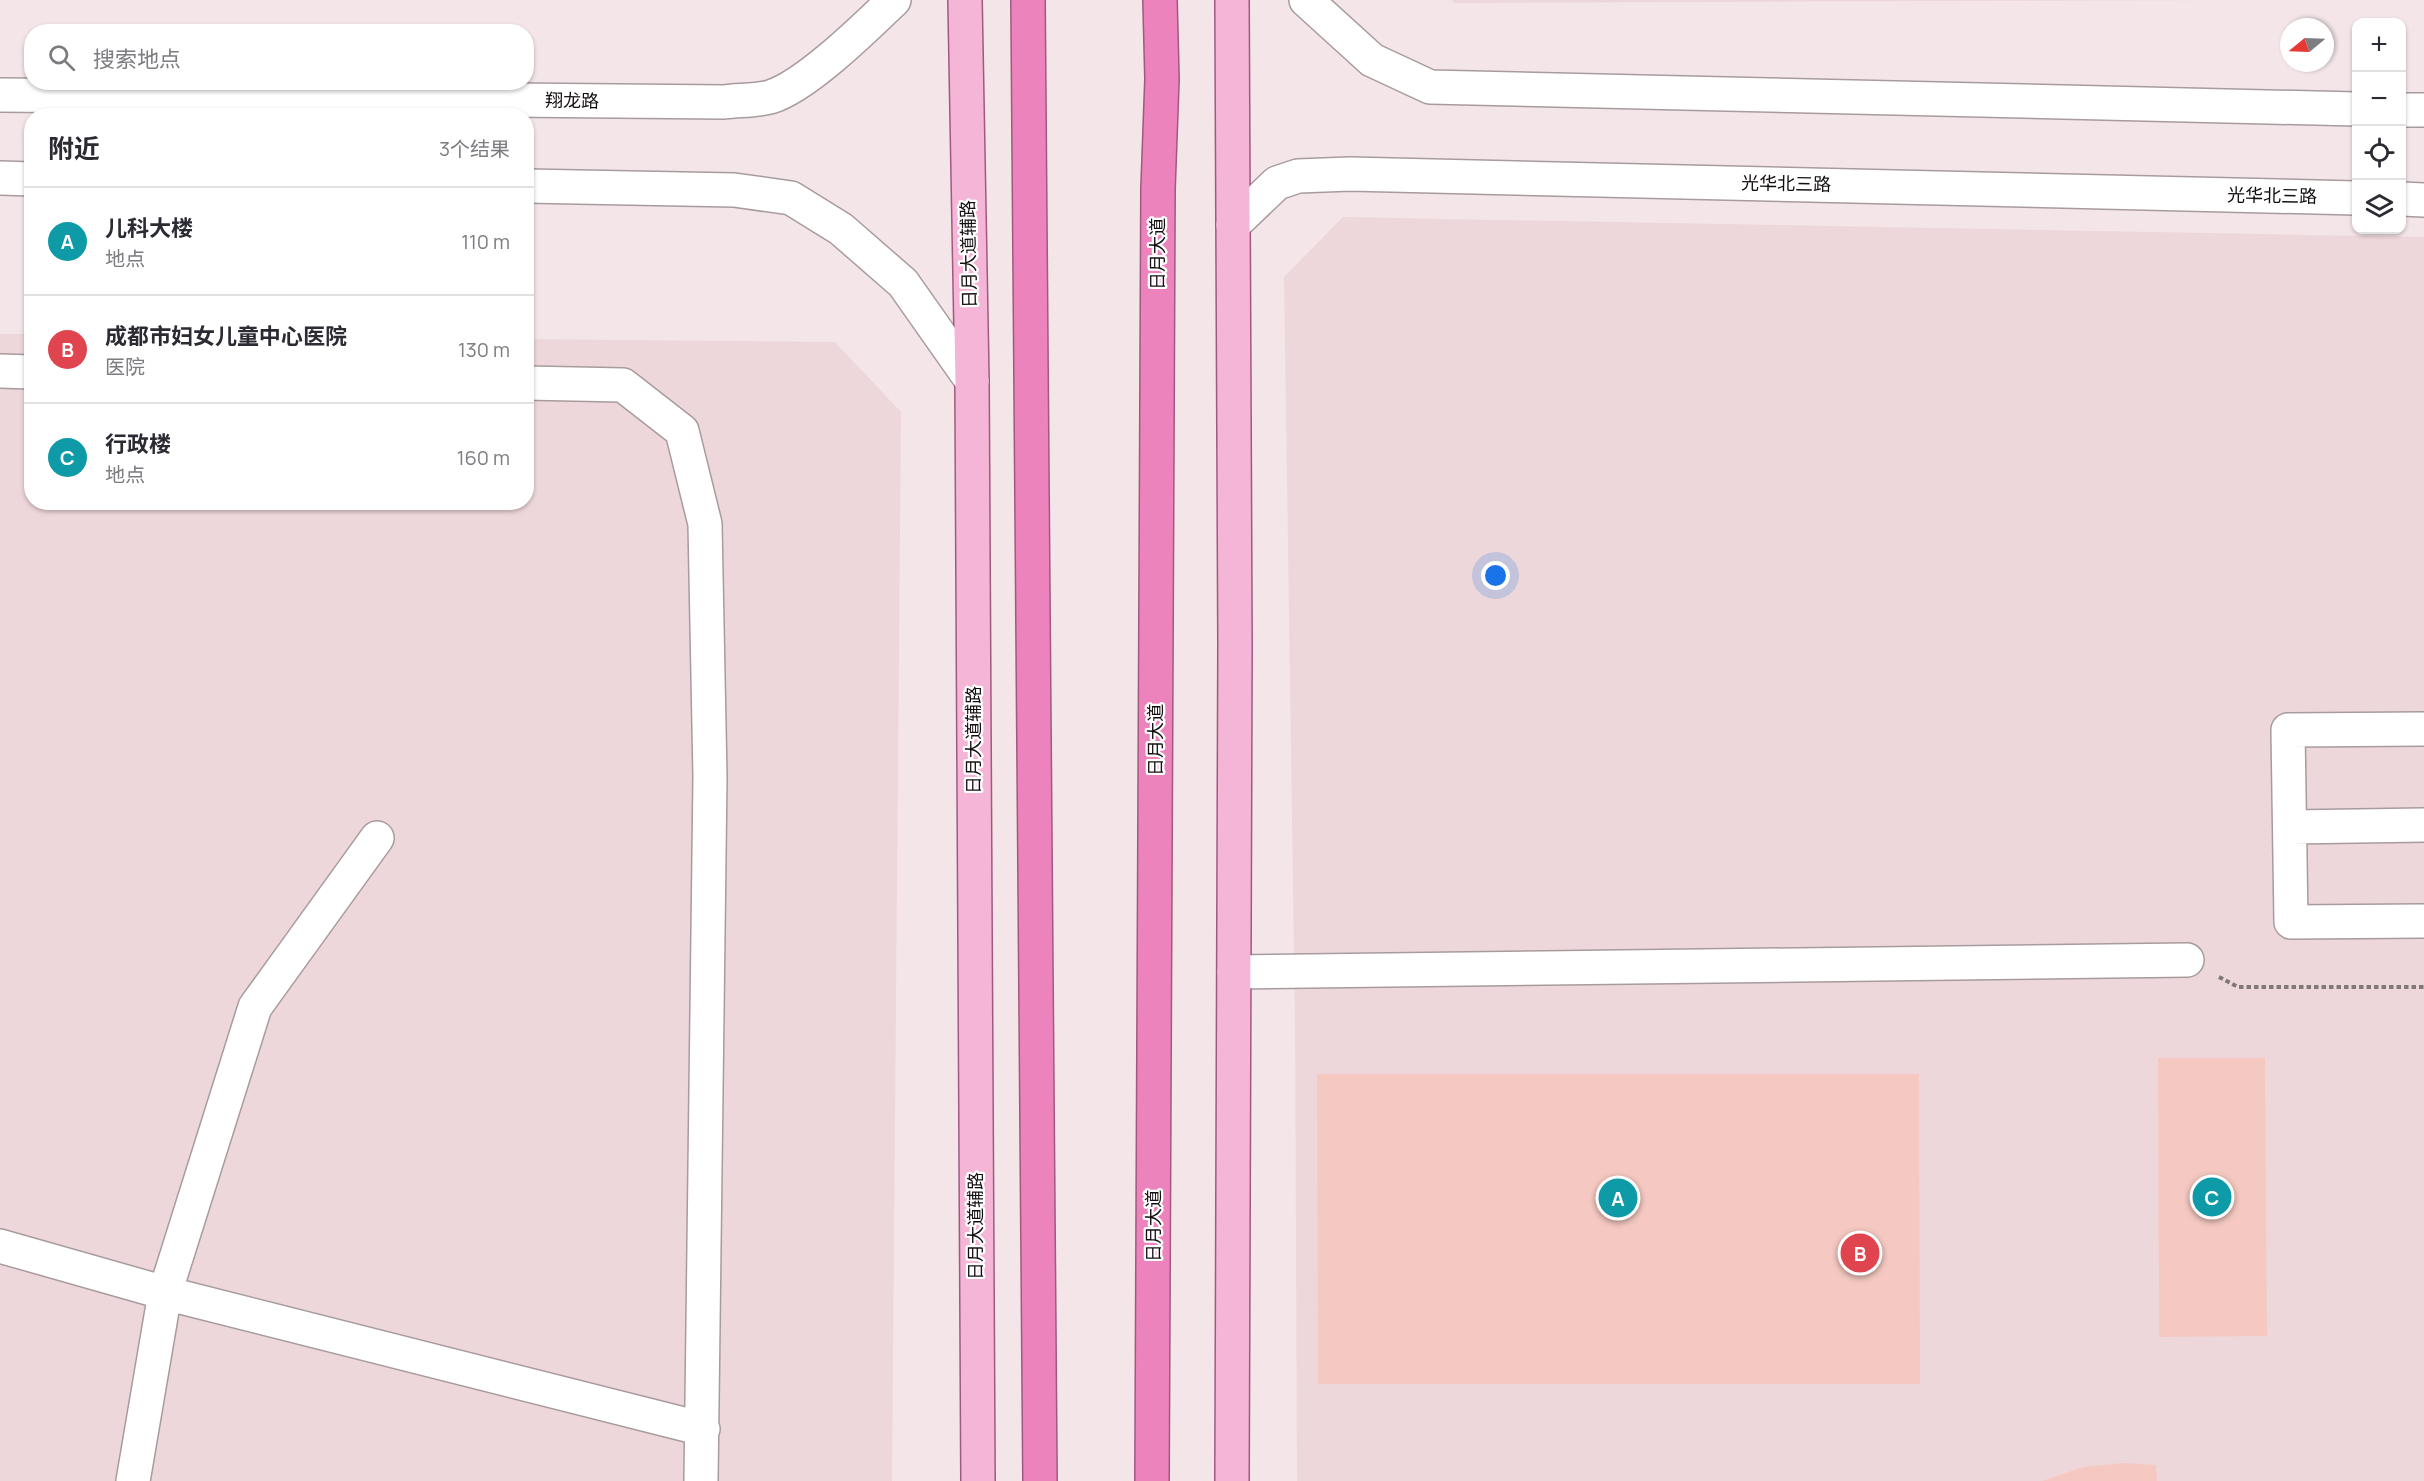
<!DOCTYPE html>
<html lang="zh">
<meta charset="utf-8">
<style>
body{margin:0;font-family:Manrope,"Noto Sans SC",sans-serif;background:#f2f2f3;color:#2b2b33}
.controls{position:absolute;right:18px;top:18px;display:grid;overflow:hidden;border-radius:12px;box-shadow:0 2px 4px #0004}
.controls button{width:54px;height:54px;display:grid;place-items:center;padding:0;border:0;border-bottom:2px solid #e1e1e2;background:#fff;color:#2b2b33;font:30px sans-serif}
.compass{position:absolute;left:2280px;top:18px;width:54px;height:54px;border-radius:50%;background:#fff;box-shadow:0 2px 4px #0004;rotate:251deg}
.you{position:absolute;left:1496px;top:576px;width:21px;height:21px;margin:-15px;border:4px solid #fff;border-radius:50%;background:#1a73e8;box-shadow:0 0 0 9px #1a73e833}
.badge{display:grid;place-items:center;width:39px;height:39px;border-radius:50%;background:#5a6506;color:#fff;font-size:20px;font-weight:700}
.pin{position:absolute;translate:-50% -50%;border:3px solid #fff;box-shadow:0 2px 6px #0006}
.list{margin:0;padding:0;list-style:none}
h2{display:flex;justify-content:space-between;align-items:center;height:78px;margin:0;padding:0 24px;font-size:26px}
h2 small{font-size:20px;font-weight:400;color:#7c7c81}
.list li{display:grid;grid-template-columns:39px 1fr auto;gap:18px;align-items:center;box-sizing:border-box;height:108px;padding:0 24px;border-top:2px solid #e1e1e2}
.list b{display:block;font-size:22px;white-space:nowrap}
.list p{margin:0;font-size:20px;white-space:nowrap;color:#7c7c81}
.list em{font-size:20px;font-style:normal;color:#7c7c81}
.icon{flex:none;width:33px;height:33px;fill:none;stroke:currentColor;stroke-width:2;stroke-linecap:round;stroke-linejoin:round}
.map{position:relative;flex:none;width:2424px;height:1481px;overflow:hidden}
.search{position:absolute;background:#fff;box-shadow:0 2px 4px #0004;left:24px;top:24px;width:510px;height:66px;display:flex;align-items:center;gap:15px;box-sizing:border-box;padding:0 21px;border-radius:24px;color:#7c7c81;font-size:22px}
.panel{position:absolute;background:#fff;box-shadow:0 2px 4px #0004;left:24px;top:108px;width:510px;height:402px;border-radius:24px}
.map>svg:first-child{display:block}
</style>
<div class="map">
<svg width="2424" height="1481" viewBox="0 0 2424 1481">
<rect width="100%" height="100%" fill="#f4e6e8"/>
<path fill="#eed7da" d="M1452 0H2245L1454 3Z
M1343 217 2424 237V1481H1297L1295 1024 1284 277Z
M0 334H31L32 502H526L527 339 835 342 901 412 892 1481H0Z"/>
<path fill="#f5c9c1" d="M2158 1058H2265L2267 1336 2159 1337Z
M1317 1074H1919L1920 1384H1318Z
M2124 1463 2156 1465 2157 1481H2042L2083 1467Z"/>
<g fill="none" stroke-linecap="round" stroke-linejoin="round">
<g stroke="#a89b9d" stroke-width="36">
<path id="minor" d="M1306 0 1372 60 1430 87 2356 109
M0 95 724 102C738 100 756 101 770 97 805 87 866 27 894 0
M2402 110H2424
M0 178 32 179
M526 186 734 190 791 198 841 229 903 283 972 381
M2402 199 2424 200
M1233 225 1277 183 1298 176 1350 174 2356 198
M0 371 32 372
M526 383 623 385 682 431 705 524 710 777 701 1481
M2424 729 2288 730 2291 922 2424 921
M2290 827 2424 825
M1234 972 2187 960
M0 1246 165 1293 703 1429
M133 1481 165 1293 255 1007 377 838"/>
</g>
<g stroke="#a05a7f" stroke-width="36">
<path id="major" d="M965 0 972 381 978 1481
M1232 1481 1235 645 1232 0"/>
</g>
<g stroke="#a05a7f" stroke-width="36">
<path id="highway" d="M1028 0 1040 1481
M1152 1481 1158 189 1162 79 1160 0"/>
</g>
<path stroke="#807778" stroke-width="4" stroke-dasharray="4.5 3" stroke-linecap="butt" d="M2219 977 2238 987H2424"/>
<use href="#minor" stroke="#fff" stroke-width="33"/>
<use href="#major" stroke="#f4b5d7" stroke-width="33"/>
<use href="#highway" stroke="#ec83bc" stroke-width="33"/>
</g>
<g text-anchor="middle" stroke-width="4.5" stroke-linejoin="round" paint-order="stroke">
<g font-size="18" fill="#120d0e" stroke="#fff">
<text transform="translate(572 101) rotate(1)" y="6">翔龙路</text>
<text transform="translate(1786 184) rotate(1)" y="6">光华北三路</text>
<text transform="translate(2272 196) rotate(1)" y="6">光华北三路</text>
<text transform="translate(969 254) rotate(-91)" y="6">日月大道辅路</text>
<text transform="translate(1158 254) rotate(-90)" y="6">日月大道</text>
<text transform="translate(974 740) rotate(-90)" y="6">日月大道辅路</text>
<text transform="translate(1156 740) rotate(-90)" y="6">日月大道</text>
<text transform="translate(976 1226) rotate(-90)" y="6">日月大道辅路</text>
<text transform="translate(1154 1226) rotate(-90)" y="6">日月大道</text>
</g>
</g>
</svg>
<div class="controls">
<button>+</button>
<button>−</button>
<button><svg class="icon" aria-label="locate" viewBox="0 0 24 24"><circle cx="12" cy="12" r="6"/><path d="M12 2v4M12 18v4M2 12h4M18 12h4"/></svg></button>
<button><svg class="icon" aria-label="layers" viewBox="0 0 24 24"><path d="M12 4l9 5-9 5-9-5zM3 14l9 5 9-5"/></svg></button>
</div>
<svg class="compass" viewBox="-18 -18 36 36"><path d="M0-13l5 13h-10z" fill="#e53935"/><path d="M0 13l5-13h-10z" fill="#7c7c81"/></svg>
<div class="you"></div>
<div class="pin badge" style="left:1618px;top:1198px;background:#0f9aa8">A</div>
<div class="pin badge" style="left:1860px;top:1253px;background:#e0444e">B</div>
<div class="pin badge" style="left:2212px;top:1197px;background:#0f9aa8">C</div>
<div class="search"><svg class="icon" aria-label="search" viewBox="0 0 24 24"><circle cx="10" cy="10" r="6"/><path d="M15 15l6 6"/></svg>搜索地点</div>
<section class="panel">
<h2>附近<small>3个结果</small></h2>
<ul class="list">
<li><span class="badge" style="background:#0f9aa8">A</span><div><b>儿科大楼</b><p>地点</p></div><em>110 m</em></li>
<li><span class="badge" style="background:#e0444e">B</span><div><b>成都市妇女儿童中心医院</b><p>医院</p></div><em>130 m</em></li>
<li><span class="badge" style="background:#0f9aa8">C</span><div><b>行政楼</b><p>地点</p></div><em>160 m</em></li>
</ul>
</section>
</div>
